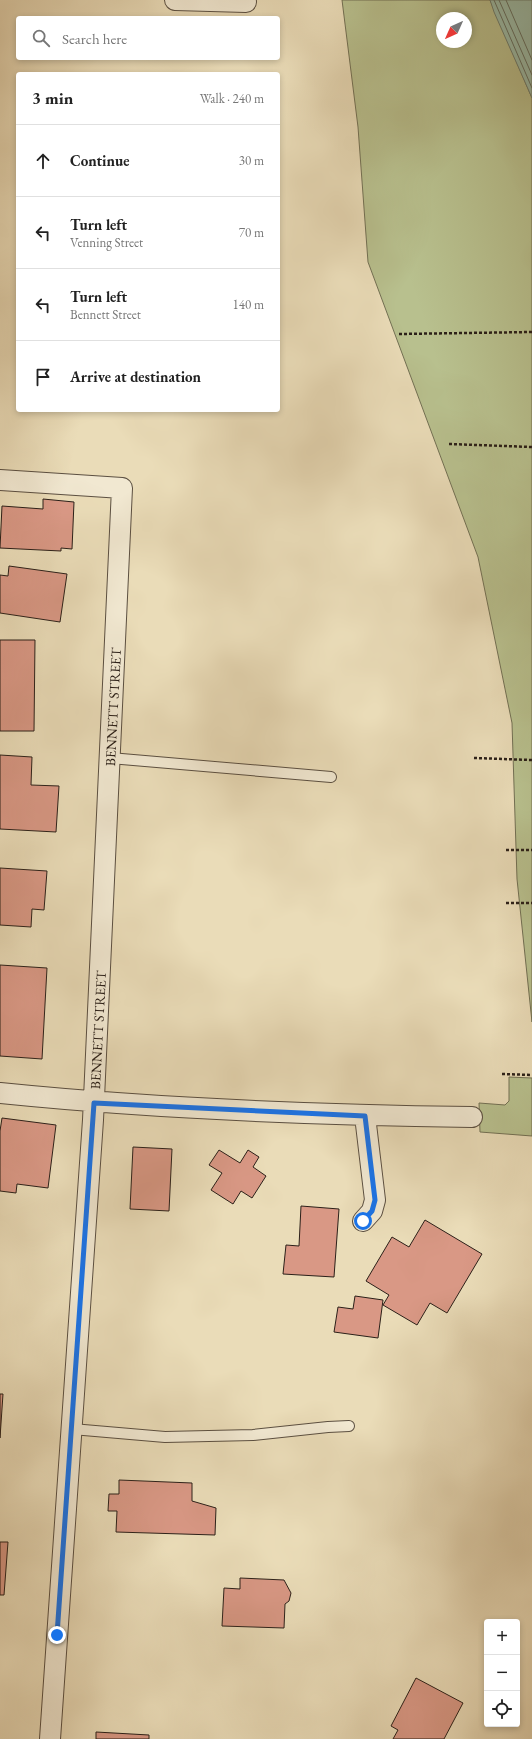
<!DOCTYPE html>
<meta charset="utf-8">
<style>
body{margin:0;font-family:"EB Garamond",serif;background:#f6f6f6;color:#222}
.controls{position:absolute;right:12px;bottom:12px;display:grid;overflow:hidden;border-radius:4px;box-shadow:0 2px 6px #0003}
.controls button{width:36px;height:36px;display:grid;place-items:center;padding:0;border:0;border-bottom:1px solid #e0e0e0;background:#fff;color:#222;font:20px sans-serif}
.compass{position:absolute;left:436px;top:12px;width:36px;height:36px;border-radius:50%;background:#fff;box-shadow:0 2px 6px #0003;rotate:225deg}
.stop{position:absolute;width:12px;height:12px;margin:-9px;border:3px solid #1a73e8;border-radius:50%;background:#fff}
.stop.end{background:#1a73e8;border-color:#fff;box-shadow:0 1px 4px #0008}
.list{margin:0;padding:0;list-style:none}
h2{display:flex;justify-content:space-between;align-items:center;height:52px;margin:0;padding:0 16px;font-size:17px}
h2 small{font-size:13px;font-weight:400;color:#767676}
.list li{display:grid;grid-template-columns:26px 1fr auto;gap:12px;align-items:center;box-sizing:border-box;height:72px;padding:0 16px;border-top:1px solid #e0e0e0}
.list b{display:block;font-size:15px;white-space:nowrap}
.list p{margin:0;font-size:13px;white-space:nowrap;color:#767676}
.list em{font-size:13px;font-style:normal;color:#767676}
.icon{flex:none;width:22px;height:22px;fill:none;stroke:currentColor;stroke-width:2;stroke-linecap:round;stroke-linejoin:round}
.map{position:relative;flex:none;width:532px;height:1739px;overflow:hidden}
.search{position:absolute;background:#fff;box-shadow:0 2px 6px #0003;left:16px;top:16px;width:264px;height:44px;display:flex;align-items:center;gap:10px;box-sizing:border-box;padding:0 14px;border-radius:4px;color:#767676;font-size:15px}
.panel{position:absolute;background:#fff;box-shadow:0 2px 6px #0003;left:16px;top:72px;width:264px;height:340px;border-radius:4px}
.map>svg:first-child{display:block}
</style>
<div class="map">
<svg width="532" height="1739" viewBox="0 0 532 1739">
<rect width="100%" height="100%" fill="#eadcb8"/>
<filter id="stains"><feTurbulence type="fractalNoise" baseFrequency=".005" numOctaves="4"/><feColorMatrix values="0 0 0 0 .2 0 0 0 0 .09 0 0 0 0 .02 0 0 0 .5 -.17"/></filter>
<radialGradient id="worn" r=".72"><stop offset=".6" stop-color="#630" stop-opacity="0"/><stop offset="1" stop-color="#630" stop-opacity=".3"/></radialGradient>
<path fill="#b8c08e" stroke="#727054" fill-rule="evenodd" d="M342 0H490L532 98V1022L517 879 512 723 478 557 368 262 358 127ZM442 18H466V42H442Z
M509 1077 532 1078V1136L480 1132 479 1103 505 1105 509 1101Z"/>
<path fill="#99bcaa" stroke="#6d7e70" d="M490 0H532V98L494 12Z"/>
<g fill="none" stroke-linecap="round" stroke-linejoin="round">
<path stroke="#626e62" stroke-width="1" d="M494 0 532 88
M499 0 532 75
M506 0 532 60"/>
</g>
<path fill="#d99885" stroke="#2b2019" d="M43 499 74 502 72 549 61 548V551L0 548 2 506 43 509Z
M9 566 67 574 60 622 0 613V575L8 576Z
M0 640H35L34 731H0Z
M0 755 32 757 31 785 59 786 56 832 0 829Z
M0 868 47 871 44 910 32 909 31 927 0 925Z
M0 965 47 968 42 1059 0 1056Z
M2 1118 56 1125 48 1188 17 1184 16 1193 0 1191V1131Z
M133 1147 172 1149 169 1211 130 1209Z
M219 1150 240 1163 248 1150 259 1157 253 1167 266 1176 252 1198 241 1191 233 1204 211 1190 222 1173 209 1165Z
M301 1206 339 1209 334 1277 283 1274 286 1245 299 1246Z
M425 1220 482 1254 447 1313 430 1303 417 1325 383 1305 389 1295 366 1281 392 1237 409 1247Z
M355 1296 383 1300 378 1338 334 1332 338 1307 353 1309Z
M0 1394H3L0 1438Z
M119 1480 192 1483V1501L216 1508 215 1535 116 1532 117 1511H108L109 1494H119Z
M0 1542H8L4 1595H0Z
M240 1578 284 1580 291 1593 289 1601 285 1604 284 1628 222 1626 224 1588 240 1589Z
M416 1678 463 1703 444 1739H393L398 1730 391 1726Z
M96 1732 149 1735V1739H96Z"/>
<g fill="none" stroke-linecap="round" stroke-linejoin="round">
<g stroke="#5b4f41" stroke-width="12">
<path id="service" d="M110 758 331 777
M72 1429 165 1437 253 1435 328 1427 349 1426"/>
</g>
<g stroke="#5b4f41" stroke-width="22">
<path id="minor" d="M175 0 246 2
M0 480 122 488 93 1120 50 1739
M0 1093C157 1109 315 1115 472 1117
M363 1221 372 1211 375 1200 365 1116"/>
</g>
<path stroke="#2b2019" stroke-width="2.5" stroke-dasharray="3 2" stroke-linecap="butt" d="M399 334 532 332
M449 444 532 447
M474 758 532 760
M506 850H532
M506 903H532
M502 1074 532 1075"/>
<use href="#service" stroke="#f1e8d1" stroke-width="10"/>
<use href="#minor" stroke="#f1e8d1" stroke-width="20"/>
</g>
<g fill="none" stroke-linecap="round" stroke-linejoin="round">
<path stroke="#1a73e8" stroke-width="5" d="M57 1635 94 1103 365 1116 375 1200 372 1211 363 1221"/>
</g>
<g text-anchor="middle" stroke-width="3" stroke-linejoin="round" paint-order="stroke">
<g font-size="14" fill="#2b2019" stroke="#f1e8d1">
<text transform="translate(113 707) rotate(-87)" y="5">BENNETT STREET</text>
<text transform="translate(98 1030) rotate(-87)" y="5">BENNETT STREET</text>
</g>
</g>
<rect width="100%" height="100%" filter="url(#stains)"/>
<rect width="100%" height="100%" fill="url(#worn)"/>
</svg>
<div class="controls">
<button>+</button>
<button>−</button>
<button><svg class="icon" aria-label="locate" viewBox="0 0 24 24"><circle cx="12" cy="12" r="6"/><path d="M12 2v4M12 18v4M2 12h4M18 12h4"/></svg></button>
</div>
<svg class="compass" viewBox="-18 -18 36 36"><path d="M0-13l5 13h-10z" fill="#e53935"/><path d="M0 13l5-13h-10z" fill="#767676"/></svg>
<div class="stop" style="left:363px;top:1221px"></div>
<div class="stop end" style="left:57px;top:1635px"></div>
<div class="search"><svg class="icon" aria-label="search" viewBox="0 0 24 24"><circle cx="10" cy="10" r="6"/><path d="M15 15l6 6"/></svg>Search here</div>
<section class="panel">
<h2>3 min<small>Walk · 240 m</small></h2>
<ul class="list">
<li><svg class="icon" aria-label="ahead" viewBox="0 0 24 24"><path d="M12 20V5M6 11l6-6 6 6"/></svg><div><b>Continue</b></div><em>30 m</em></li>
<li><svg class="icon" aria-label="left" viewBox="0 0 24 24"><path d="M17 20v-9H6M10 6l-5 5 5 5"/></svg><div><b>Turn left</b><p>Venning Street</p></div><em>70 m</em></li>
<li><svg class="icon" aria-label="left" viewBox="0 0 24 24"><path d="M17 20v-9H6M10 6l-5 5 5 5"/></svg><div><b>Turn left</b><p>Bennett Street</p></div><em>140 m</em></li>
<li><svg class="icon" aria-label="arrive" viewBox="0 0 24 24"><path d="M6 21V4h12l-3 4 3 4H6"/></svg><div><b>Arrive at destination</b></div></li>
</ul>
</section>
</div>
